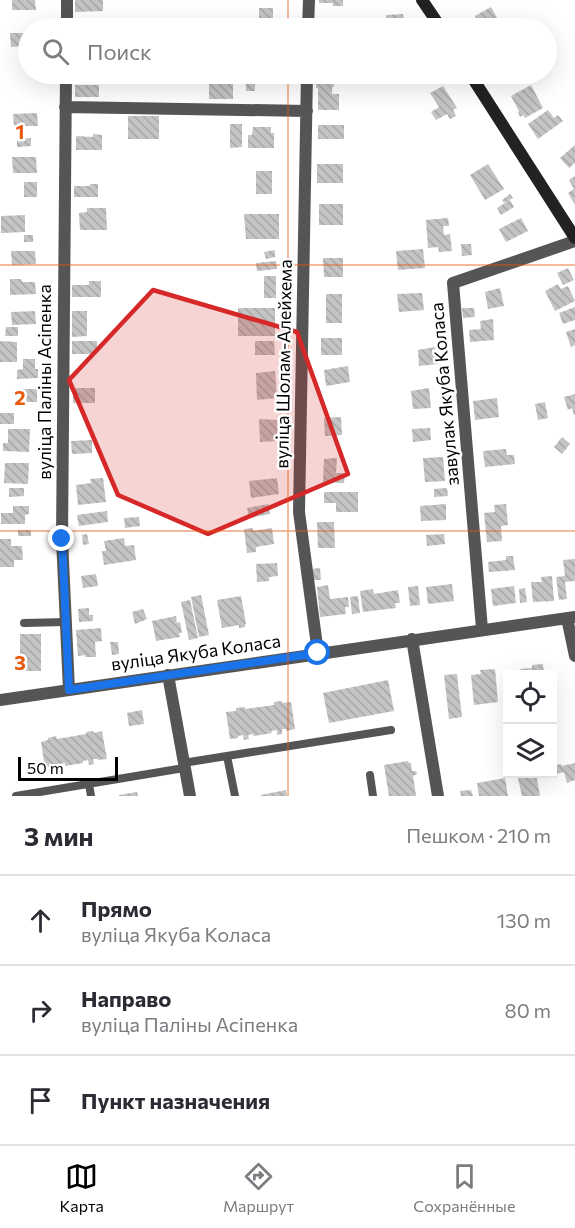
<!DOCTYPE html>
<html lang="ru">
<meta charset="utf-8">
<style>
body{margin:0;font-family:Commissioner,sans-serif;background:#f2f2f3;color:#2b2b33}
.controls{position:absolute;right:18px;bottom:18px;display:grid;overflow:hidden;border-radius:0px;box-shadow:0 6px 24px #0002}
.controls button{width:54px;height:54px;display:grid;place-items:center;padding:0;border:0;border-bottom:2px solid #e1e1e2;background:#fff;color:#2b2b33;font:30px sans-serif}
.scale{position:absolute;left:18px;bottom:15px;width:100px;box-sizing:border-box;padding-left:6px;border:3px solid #000;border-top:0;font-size:16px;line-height:21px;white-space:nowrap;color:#000;-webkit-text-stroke:4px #fff;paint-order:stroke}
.stop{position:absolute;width:18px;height:18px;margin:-14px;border:4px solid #1a73e8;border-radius:50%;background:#fff}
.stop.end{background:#1a73e8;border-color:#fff;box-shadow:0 2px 6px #0008}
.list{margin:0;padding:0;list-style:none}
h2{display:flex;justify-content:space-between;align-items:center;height:78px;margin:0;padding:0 24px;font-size:26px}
h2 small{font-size:20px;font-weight:400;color:#7c7c81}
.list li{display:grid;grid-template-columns:39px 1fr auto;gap:18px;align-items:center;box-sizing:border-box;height:90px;padding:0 24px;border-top:2px solid #e1e1e2}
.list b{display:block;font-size:22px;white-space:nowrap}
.list p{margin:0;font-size:20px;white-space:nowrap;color:#7c7c81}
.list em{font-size:20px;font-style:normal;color:#7c7c81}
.icon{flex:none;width:33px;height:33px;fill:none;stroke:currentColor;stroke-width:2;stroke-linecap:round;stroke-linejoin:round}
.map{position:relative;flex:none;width:575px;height:796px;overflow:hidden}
.search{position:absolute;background:#fff;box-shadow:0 6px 24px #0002;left:18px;right:18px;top:18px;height:66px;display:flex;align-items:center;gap:15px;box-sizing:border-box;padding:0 21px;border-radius:33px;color:#7c7c81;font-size:22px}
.sheet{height:348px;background:#fff}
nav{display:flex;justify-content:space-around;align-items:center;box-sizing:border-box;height:84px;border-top:2px solid #e1e1e2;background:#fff;font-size:16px;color:#7c7c81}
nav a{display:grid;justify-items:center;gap:3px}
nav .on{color:#000}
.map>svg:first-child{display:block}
</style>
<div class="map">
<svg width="575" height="796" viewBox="0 0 575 796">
<defs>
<pattern id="building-back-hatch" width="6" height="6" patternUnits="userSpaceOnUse" patternTransform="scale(1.5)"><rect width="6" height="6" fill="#c4c4c4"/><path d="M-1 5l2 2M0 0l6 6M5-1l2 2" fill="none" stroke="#a7a7a7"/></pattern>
</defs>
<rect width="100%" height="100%" fill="#fff"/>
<path fill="url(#building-back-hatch)" d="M12 0H35L36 10H12Z
M75 0H103V11L75 12Z
M319 0H343V6H333V3H319Z
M491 7 501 25 494 28H469L468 26 477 21 475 16Z
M259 8H273V28H259Z
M403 14 404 22 387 23 386 15Z
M10 33H28V46L11 47Z
M209 74H233V99H209Z
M246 74H255V91H246Z
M500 74H515L507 78 505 75 503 77Z
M316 77 334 78V87H332V94H339V110H318V88H316Z
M75 85H99V97H75Z
M531 85 543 108 525 118 523 115 520 117 518 112 519 111 511 96Z
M443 86 457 108 453 110 456 116 450 119 447 114 436 120 431 112 439 107 430 93Z
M548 110 554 118 558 115 563 121 538 139 528 124Z
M37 113 38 126H14L13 114Z
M128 116H159V139H128Z
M230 124H242V147L230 148Z
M318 125H344V139H318Z
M253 127H271V133H274V148H248V135H252Z
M93 134 102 135V150H76V136L93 137Z
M31 138V146L17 147V139Z
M575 145V163L569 168 560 158Z
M12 157H36L37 173H13Z
M317 164H343V183H317Z
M488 164 504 189 485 200 470 175Z
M256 171H272V194H256Z
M575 176V205L568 193 574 189 569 180Z
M24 182H37V197H24Z
M90 184H98V197H74V186H90Z
M510 194 513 198 504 203 502 200Z
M510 200 514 207 501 215 497 208Z
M319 204H343V225H319Z
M87 208H106L107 230H80L79 213 87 212Z
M244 214H279V239H246Z
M25 215V232L1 233V216Z
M448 218 449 226H443L444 235 450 234 452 251 439 252 438 247 428 248 426 220Z
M521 218 528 231 506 242 499 229Z
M24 235H33V242H24Z
M461 244H471L472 255 462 256Z
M423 249 425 268 398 270 396 251Z
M275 250V257L266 259 264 252Z
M11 251H35L36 264 12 265Z
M323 258H343V277H324Z
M276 261 277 269 257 271 256 263Z
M568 268 574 280 563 285 557 273Z
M264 276H276V298H264Z
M10 279H21L22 282H35L36 294 10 295Z
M89 281H101V297H72V285H89Z
M558 284 561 289 568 286 575 301 555 311 545 291Z
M500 288 504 306 488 309 485 292Z
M422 293 424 310 399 312 397 294Z
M326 294H342V323H326Z
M575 307V320L563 324 559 313Z
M238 308H275V336H238Z
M462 308H474L475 317 463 318Z
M35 311 36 324 12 325 11 312Z
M72 311H87V336L72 337Z
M493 319 494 340 470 342 469 330 481 329 480 321Z
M6 327H18V336H5Z
M575 329V345L571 347 566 332Z
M321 338H342V355H321Z
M0 341 17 342V362H0Z
M72 341H97V354H72Z
M255 341H274L275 355H255Z
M435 347 438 364 419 366 418 350Z
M23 359H35V369H38V378L17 379V370L23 369Z
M348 366 350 382 326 386 324 370Z
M275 371 277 398 257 400 256 373Z
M73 388H95V403H73Z
M429 388 431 408 413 409 411 391Z
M18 389H37V402H18Z
M575 394V415H574L572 408 568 410 564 397Z
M497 398 499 417 475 420 473 401Z
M545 402 548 418 538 420 535 404Z
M0 413H14V424H0Z
M341 417 342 435 325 436 324 418Z
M259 419 277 420 278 441 260 442Z
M430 428 431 440 413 442 412 429Z
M8 429H30L29 452 3 451V443H8Z
M562 437 570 444 562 454 554 447Z
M92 440V453L72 454 71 441Z
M506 449 507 455H514L515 464 485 467 483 451Z
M443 457 445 481 425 482 423 458Z
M337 458 336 473H345L344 483 323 482 324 459Z
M5 463H29L28 484 4 483Z
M103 478 106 502 78 505 76 485 91 483 90 479Z
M277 478 279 494 251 498 249 481Z
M9 488H24V496L9 497Z
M447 488 448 496 434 497V489Z
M324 492H358V512H336V503H324Z
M268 504 270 514 249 518 247 508Z
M446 504V520L421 521 420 506Z
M506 504 508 525 501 526 502 541 487 542 484 513 495 512 494 505Z
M13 506H29V514L25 515V524H1V513H13Z
M107 511 108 522 79 526 77 515Z
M139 517 140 526 125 528 124 518Z
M317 522H334L335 548H318Z
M253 528V531L272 528 274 544 256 547V552L247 553 244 529Z
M18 530H31V536H18Z
M87 534 89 544 83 545 82 535Z
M444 534 445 544 427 546 426 535Z
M124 538 125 546 134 545 136 560 104 565 102 551H106L104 541Z
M0 539H11V546H22L23 560H14V567H0Z
M506 556H513L515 570 489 572 488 562 506 560Z
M575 559V581L565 582 567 599 559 600 556 577 565 576 563 560Z
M277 563 278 576 269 577V581L257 582 256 564Z
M320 568 321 580H312L311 569Z
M96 574 98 586 83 588 81 576Z
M552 576 554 601 533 602 531 582H542L541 577Z
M452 584 454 601 428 604 426 587Z
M328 585 330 599 348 597 349 607H345L346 614 320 617 317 587Z
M418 586 420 605 410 606 408 587Z
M514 586 516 603 493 606 491 589Z
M525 588 527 602 520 603 519 589Z
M373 589 374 594 398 590 400 603H395L396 608 363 612 360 591Z
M201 595 209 635 199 637 191 597Z
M241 596 246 624H245V627L239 628V625L222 628 217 600Z
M358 596 360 613 352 614 350 597Z
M190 600 198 638 189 640 181 602Z
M89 608V615H93V621L79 622 78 609Z
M143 609 147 619 135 624 132 612Z
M176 616 177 623 180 622 182 633H179L180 637 156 641 152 621Z
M101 628 102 641 95 642 96 657H85V655L78 656 76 630Z
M20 634H41V671H20Z
M110 642H118L119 654 112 655Z
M543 664 544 674H520V669L532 668V665Z
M495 669 498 702 474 705 471 675 481 674 480 670Z
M457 674 462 717 449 719 444 675Z
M388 680 394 711 329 723 323 693Z
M282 701V703L291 702 295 729 286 731V729H282V734L277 735V730L271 731 272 733 254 736 253 734 248 735 249 739 244 740 243 735 238 736V738L230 739 226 712 236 711V708L245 707V709L274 705V702Z
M142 710 144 724 129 726 127 713Z
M93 731 94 733 102 731 107 759 98 760V759H93L94 764 89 765 88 760 83 761V763L65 766V763L59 764 60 769 55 770 54 765 45 768 41 742 48 740V738L56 736 57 739 86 734V732Z
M408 761 409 763H411L412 771H416L417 774 413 776 416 796H389L384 765Z
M575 763V780L567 783 564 772 552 775V766L561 764 562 766Z
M517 774H536L540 796H522Z
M505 778 508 796H479L477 783Z
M286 790 287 796H261V795Z
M471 790 473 796H461L460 791Z
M137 792 138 796H119V795Z"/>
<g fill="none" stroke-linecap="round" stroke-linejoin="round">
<path stroke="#555" stroke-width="8" d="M24 623 66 622
M227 756 235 796
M183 763 391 730
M370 775 373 796
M89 784 91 796
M16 796 184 768"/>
<path stroke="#555" stroke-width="12" d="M67 28V0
M308 28 309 0
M66 74 62 539 69 690
M307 74 299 512 318 653
M65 107 307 111
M567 618 575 656
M482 629 453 283 575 241
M412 639 438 796
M168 675 190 796
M0 700 575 617"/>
<path stroke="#222" stroke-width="12" d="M422 0 441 28
M470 74 575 238"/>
</g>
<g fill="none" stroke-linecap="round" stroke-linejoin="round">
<path stroke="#1a73e8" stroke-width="8" d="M62 539 69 690 318 653"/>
</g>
<path fill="#d62828" fill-opacity="0.2" stroke="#d62828" stroke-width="4.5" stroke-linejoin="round" d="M153 290 297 332 348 474 208 534 118 495 69 380Z"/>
<path fill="none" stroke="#e8590c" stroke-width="1.5" stroke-opacity="0.55" d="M288 0V28M288 74V796M0 265H575M0 531H575"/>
<g text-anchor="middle" stroke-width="5" stroke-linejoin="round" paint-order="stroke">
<g font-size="18" fill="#000" stroke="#fff">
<text transform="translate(284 364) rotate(-89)" y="6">вуліца Шолам-Алейхема</text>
<text transform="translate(45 382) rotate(-90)" y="6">вуліца Паліны Асіпенка</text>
<text transform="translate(445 394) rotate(-95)" y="6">завулак Якуба Коласа</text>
<text transform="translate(196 653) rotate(-8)" y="6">вуліца Якуба Коласа</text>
</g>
</g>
<g font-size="20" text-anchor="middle" font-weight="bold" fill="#e8590c" stroke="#fff" stroke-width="5" stroke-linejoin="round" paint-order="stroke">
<text x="20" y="139">1</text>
<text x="20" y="405">2</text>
<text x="20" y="670">3</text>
</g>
</svg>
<div class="controls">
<button><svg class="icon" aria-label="locate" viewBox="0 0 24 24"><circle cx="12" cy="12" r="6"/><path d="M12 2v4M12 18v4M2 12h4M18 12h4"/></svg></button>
<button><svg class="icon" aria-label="layers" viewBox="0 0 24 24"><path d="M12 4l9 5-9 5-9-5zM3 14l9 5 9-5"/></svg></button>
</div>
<div class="scale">50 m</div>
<div class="stop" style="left:318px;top:653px"></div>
<div class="stop end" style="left:62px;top:539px"></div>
<div class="search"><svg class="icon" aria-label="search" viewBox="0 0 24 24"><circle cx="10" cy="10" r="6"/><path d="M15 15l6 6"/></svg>Поиск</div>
</div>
<section class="sheet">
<h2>3 мин<small>Пешком · 210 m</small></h2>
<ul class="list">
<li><svg class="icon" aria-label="ahead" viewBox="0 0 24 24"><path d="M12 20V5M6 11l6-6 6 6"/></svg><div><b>Прямо</b><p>вуліца Якуба Коласа</p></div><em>130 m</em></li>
<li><svg class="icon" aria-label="right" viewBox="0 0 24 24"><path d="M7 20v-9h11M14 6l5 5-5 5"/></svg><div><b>Направо</b><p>вуліца Паліны Асіпенка</p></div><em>80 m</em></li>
<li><svg class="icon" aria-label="arrive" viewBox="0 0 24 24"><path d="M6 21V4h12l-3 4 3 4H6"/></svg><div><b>Пункт назначения</b></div></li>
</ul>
</section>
<nav>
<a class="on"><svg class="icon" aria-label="map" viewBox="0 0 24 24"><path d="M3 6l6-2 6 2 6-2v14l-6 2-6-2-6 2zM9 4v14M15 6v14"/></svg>Карта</a>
<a><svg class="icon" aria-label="directions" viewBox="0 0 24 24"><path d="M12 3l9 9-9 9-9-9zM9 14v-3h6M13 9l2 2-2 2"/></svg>Маршрут</a>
<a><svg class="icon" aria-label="saved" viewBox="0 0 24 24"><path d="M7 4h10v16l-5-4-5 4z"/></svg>Сохранённые</a>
</nav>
